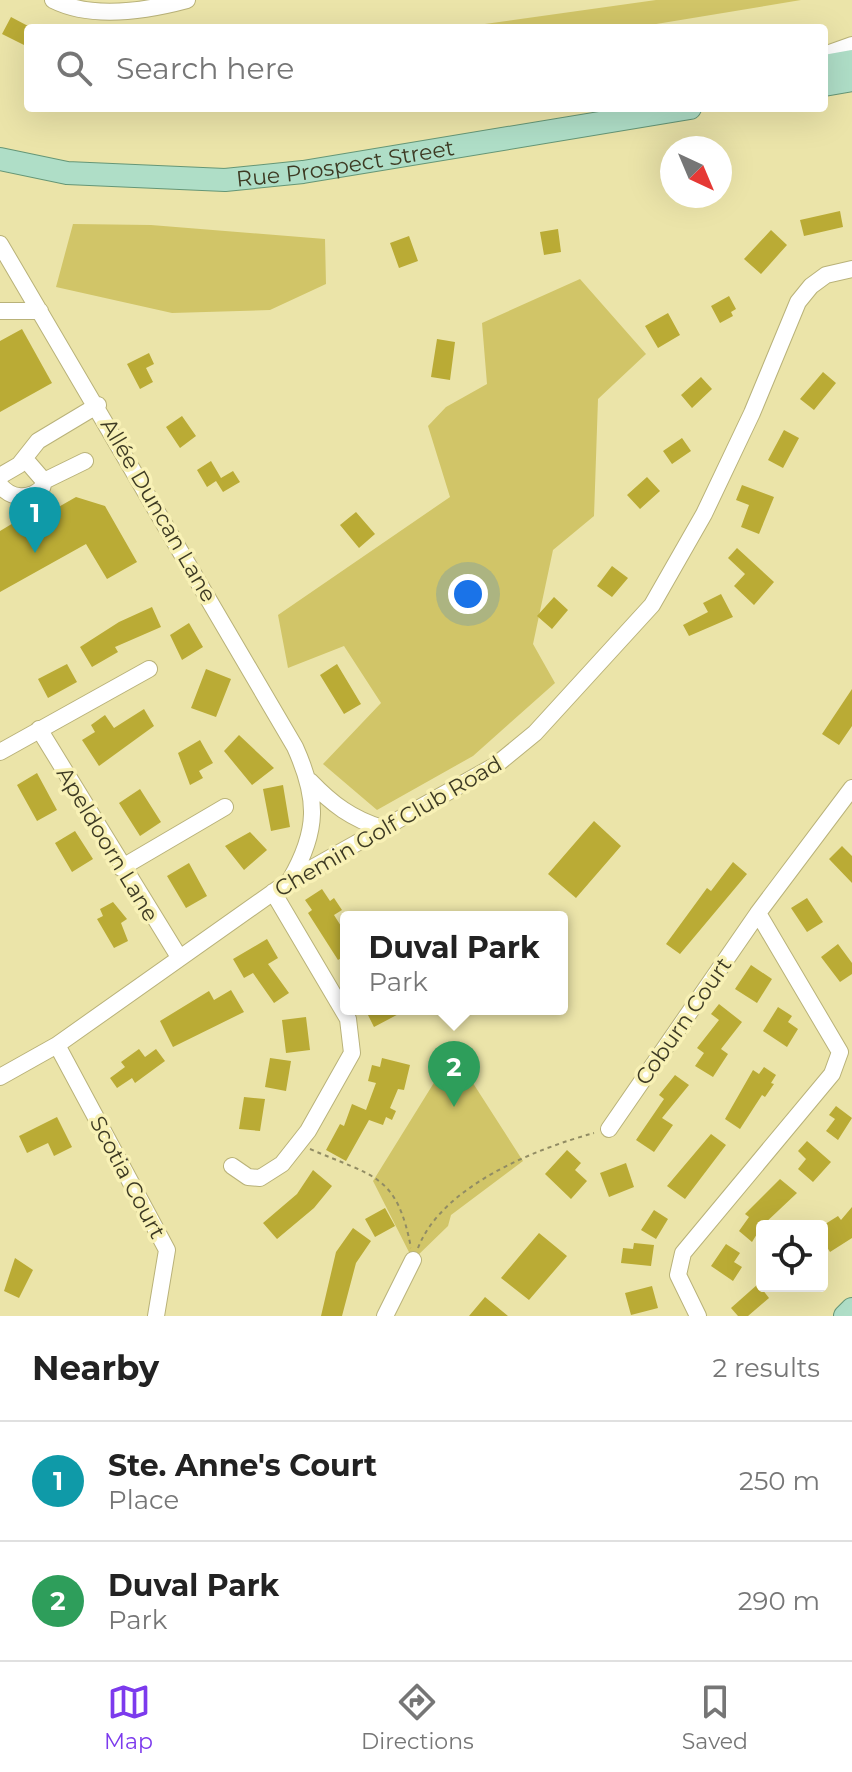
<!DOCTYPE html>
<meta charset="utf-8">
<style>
body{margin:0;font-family:Montserrat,sans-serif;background:#f6f6f6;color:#222}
.controls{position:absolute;right:24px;bottom:24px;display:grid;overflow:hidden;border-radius:8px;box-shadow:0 8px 32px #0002}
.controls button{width:72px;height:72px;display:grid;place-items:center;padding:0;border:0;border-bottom:2px solid #e0e0e0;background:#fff;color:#222;font:40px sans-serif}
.compass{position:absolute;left:660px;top:136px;width:72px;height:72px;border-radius:50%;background:#fff;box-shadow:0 8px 32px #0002;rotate:136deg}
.you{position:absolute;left:468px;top:594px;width:28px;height:28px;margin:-20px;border:6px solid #fff;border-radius:50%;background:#1a73e8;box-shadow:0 0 0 12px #1a73e833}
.badge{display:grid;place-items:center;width:52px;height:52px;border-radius:50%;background:#7c3aed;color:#fff;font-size:26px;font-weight:700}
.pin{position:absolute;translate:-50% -66px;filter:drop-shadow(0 2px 4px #0008)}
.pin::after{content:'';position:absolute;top:42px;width:28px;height:24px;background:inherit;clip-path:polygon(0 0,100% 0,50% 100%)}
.popup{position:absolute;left:340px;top:911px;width:228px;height:104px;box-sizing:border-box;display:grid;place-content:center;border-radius:8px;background:#fff;filter:drop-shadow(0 2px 6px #0005);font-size:26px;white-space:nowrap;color:#767676}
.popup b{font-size:30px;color:#222}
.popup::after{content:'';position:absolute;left:50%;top:100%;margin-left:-16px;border:16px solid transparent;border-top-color:#fff}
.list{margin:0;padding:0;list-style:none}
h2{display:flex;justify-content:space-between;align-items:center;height:104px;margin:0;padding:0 32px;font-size:34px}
h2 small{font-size:26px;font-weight:400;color:#767676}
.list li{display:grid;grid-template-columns:52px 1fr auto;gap:24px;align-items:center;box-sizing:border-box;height:120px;padding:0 32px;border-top:2px solid #e0e0e0}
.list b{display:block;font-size:30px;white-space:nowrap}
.list p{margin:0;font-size:26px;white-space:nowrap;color:#767676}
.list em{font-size:26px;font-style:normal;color:#767676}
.icon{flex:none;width:44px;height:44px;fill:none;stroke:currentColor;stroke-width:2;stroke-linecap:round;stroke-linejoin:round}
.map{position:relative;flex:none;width:852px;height:1316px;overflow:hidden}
.search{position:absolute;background:#fff;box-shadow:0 8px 32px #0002;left:24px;right:24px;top:24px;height:88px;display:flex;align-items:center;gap:20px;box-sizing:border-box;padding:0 28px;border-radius:8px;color:#767676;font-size:30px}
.sheet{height:344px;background:#fff}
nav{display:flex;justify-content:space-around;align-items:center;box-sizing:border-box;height:112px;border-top:2px solid #e0e0e0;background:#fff;font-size:22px;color:#767676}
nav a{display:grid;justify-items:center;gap:4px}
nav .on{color:#7c3aed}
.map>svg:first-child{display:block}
</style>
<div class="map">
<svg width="852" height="1316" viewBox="0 0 852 1316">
<rect width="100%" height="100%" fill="#ebe4a9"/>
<path fill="#d1c568" d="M656 0H801L632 28H456Z
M73 224 151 225 325 239 326 284 270 310 172 313 56 287Z
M580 279 646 354 598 399 594 516 553 550 533 644 555 683 473 756 377 810 323 764 381 703 344 646 288 668 278 615 450 497 428 426 446 407 487 384 482 323Z
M453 1052 523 1161 451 1215 448 1226 413 1260 373 1181Z"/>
<path fill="#baab35" d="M11 17 28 26V47L2 34Z
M840 211 843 227 804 236 800 220Z
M558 229 561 252 544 255 540 232Z
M771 230 787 245 761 274 744 259Z
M409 236 418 261 399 268 390 243Z
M729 296 736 309 731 312 733 316 720 323 711 306Z
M668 313 680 335 658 348 645 326Z
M22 329 52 383 0 412V341Z
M437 339 455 342 450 380 431 377Z
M149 353 154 364 146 368 153 382 140 389 127 364Z
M823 372 836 383 814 410 800 399Z
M701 377 712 389 692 408 681 395Z
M182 416 196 436 180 448 166 427Z
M784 430 799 438 783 468 768 460Z
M682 438 691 451 672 464 663 451Z
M211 461 221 478 233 471 240 482 223 492 216 481 207 487 197 470Z
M647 477 660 491 640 509 627 495Z
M742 485 774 497 759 534 741 527 749 505 736 500Z
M76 497 105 506 137 562 107 579 86 544 0 592V531L30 513 41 517Z
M356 512 375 534 359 548 340 525Z
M737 548 774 582 754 605 734 586 745 574 728 558Z
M612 566 628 578 612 597 597 586Z
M721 594 733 617 689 636 683 625 708 612 703 603Z
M554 597 568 610 552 629 537 616Z
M152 607 161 627 115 647 118 652 92 667 80 647 119 622Z
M189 623 203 647 182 660 170 635Z
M67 664 77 682 48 698 38 679Z
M337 664 361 704 344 714 320 675Z
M206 669 231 679 216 717 191 708Z
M852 689V726L839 745 822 734Z
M144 709 154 726 99 766 82 740 95 732 91 725 105 715 114 728Z
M239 735 274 768 252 785 224 751Z
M200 740 213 763 199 771 203 778 190 785 178 753Z
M37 773 57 810 37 821 17 785Z
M283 785 290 827 271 831 263 789Z
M140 789 161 822 140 836 119 803Z
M594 821 621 846 576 898 548 874Z
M75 831 93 859 72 872 55 843Z
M250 832 267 850 244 870 225 846Z
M842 846 852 856V883L829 859Z
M733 862 747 874 680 954 666 944 707 888 711 891Z
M189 863 207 896 186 908 167 876Z
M322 889 330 901 334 898 342 910 334 915 346 934V955L338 960 308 913 312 910 305 900Z
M807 898 823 922 807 932 791 908Z
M113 902 127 919 121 923 128 941 114 948 97 919 103 916 100 909Z
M267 939 278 958 268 964 289 993 274 1003 253 973 244 978 233 959Z
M838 944 852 963V974L840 982 821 957Z
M751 965 772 979 757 1003 735 989Z
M231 990 244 1012 173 1047 160 1021 209 991 214 1000Z
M719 1004 742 1022 721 1049 728 1054 713 1077 695 1066 704 1053 697 1048 719 1020 711 1014Z
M778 1007 792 1016 788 1022 798 1029 787 1047 763 1031Z
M375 1009H408L374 1027 367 1013Z
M306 1017 310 1050 286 1053 282 1020Z
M139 1049 145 1057 156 1049 165 1061 135 1083 132 1078 117 1088 110 1078 125 1067 121 1062Z
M270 1058 291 1061 286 1091 265 1087Z
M382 1058 410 1065 404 1090 398 1089 390 1108 396 1111 392 1120 386 1117 383 1125 369 1120 346 1161 326 1150 340 1124 344 1126 352 1104 366 1110 376 1083 368 1081 372 1065 380 1067Z
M764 1067 776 1075 771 1083 774 1084 765 1097 762 1095 740 1129 725 1119 753 1070 759 1074Z
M675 1075 689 1085 662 1118 673 1125 654 1152 636 1140 664 1099 659 1095Z
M244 1097 265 1099 260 1131 239 1129Z
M836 1106 852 1118 838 1140 826 1131 835 1119 829 1115Z
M57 1117 72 1147 54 1156 48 1143 27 1153 19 1136Z
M711 1134 726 1145 685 1199 667 1186Z
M807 1141 831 1162 813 1182 798 1169 806 1159 798 1151Z
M567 1150 581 1163 575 1170 587 1181 571 1199 545 1174Z
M626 1163 634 1187 609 1197 600 1173Z
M313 1170 332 1186 314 1208 277 1239 263 1223 297 1194Z
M780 1179 797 1193 762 1226 752 1242 739 1231 749 1217 745 1214Z
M852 1207V1238L830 1252 822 1239V1226L838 1216 841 1220Z
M385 1208 395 1226 375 1237 365 1219Z
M654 1210 668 1219 656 1239 641 1230Z
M353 1228 371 1241 356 1263 342 1316H321L336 1252Z
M539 1233 567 1256 529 1300 501 1278Z
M634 1243 654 1245 651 1266 621 1263 623 1248 633 1249Z
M726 1244 740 1253 734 1262 742 1267 733 1281 711 1266Z
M15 1258 33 1270 19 1298 4 1291Z
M758 1284 769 1298 748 1316H738L731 1308Z
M652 1286 658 1308 631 1315 625 1293Z
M485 1297 508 1316H469Z"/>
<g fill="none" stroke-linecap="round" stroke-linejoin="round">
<g stroke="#b9b279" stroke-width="18">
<path id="minor" d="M53 0C93 20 146 11 187 0
M824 55 852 45
M0 244 295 747C318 798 319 830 290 880
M0 311H40
M25 459 44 481 85 461
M0 476 19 465 38 441 98 405
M0 485C11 499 29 500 42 488L44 481
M39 729 179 957
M0 752 149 669
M310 781C332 804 352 819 382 828
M121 868 225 807
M57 1045 167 1250 156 1316
M0 1077 57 1045 289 881 496 765 535 733 652 605 704 514 752 413 798 302 811 286 826 275 852 269
M609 1129 758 913 852 788
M232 1166 248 1177 260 1178 282 1164 308 1131 352 1053 348 1019 273 892
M385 1316 413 1260
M698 1316 678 1275 683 1253 832 1074 840 1052 758 913"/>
</g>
<g stroke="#659676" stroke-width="24">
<g id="major">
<path d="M824 66 852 61"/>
<path d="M824 85 852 80"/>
<path id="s1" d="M0 159 67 173 225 180 303 172 690 108"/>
<path d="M845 1316 852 1309"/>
</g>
</g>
<path stroke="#918c64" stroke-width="2" stroke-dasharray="4 4" stroke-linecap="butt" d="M310 1149C374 1177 397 1174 411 1248
M418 1248C442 1186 535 1149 594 1133"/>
<use href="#minor" stroke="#fff" stroke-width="16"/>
<use href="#major" stroke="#afdec7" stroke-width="22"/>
</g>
<g text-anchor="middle" stroke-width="7" stroke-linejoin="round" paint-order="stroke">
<g font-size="22" fill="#3d3a23" stroke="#f8f1b6">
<text dy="8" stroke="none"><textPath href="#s1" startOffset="348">Rue Prospect Street</textPath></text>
<text transform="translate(159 510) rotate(60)" y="8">Allée Duncan Lane</text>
<text transform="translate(388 826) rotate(-30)" y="8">Chemin Golf Club Road</text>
<text transform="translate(108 844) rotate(59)" y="8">Apeldoorn Lane</text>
<text transform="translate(683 1021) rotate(-55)" y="8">Coburn Court</text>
<text transform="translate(128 1177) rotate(62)" y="8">Scotia Court</text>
</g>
</g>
</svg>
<div class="controls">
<button><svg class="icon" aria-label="locate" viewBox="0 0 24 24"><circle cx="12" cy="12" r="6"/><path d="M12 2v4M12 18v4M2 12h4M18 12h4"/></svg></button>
</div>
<svg class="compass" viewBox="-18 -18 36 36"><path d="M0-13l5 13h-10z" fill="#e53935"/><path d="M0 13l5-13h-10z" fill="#767676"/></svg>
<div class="you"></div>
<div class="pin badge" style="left:35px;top:553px;background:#0f9aa8">1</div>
<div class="pin badge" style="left:454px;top:1107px;background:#2e9e5b">2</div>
<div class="popup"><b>Duval Park</b>Park</div>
<div class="search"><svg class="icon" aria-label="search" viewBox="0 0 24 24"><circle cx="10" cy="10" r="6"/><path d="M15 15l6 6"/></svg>Search here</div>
</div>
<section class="sheet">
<h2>Nearby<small>2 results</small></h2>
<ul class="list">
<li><span class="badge" style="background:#0f9aa8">1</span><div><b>Ste. Anne's Court</b><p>Place</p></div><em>250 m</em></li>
<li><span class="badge" style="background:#2e9e5b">2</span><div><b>Duval Park</b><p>Park</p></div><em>290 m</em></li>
</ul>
</section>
<nav>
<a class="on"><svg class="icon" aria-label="map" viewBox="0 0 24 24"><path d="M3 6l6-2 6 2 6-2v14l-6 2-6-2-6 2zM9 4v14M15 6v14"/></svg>Map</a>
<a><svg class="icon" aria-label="directions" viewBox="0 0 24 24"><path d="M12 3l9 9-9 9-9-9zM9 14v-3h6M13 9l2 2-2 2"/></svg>Directions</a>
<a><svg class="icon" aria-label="saved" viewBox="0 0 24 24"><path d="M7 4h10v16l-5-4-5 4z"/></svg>Saved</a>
</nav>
